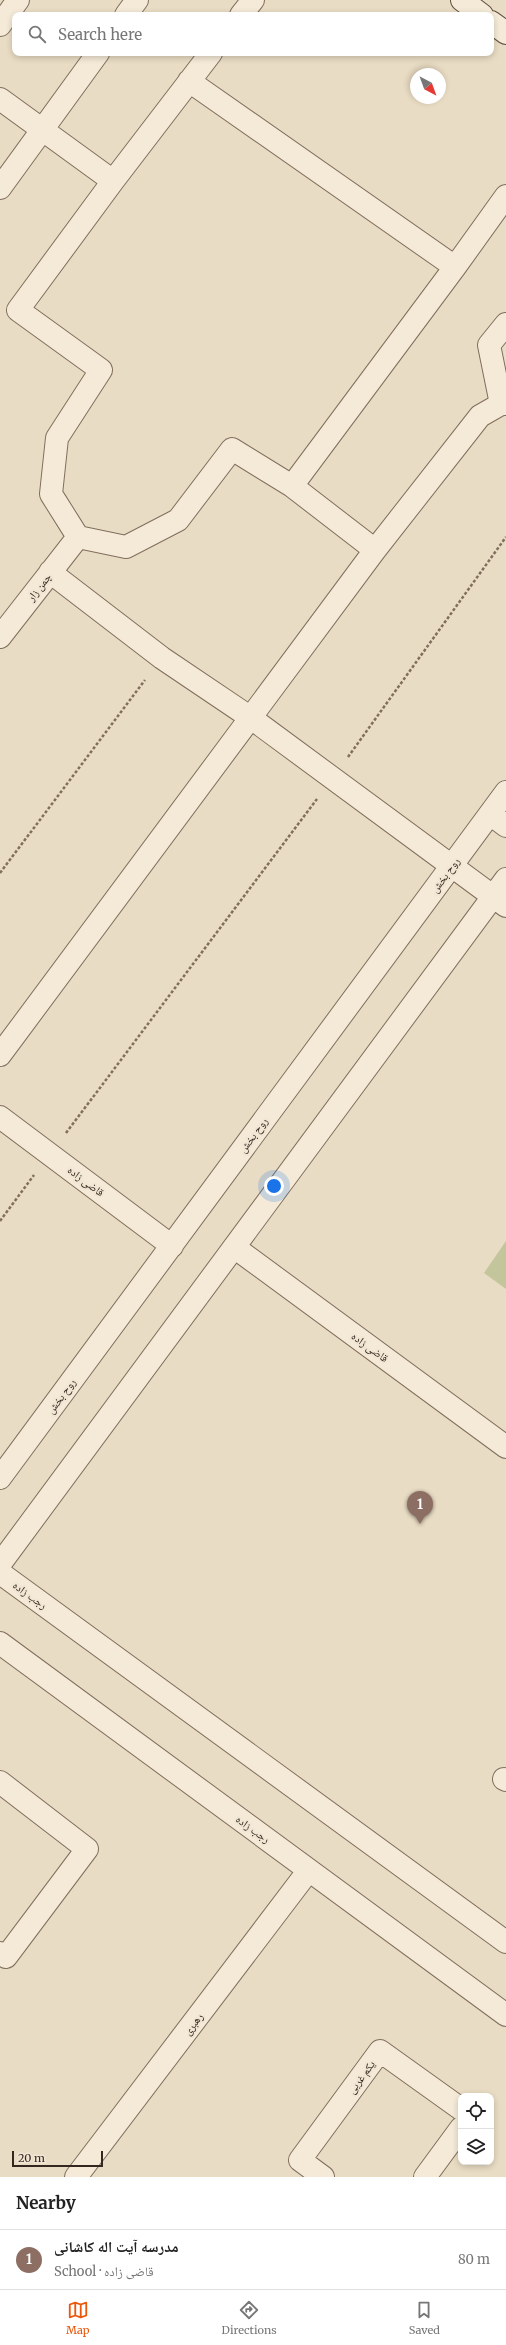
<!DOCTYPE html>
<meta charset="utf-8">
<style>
body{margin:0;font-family:Merriweather,"Noto Naskh Arabic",serif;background:#f6f6f6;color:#222}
.controls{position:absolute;right:12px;bottom:12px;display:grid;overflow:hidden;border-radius:8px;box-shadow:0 2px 6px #0003}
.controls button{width:36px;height:36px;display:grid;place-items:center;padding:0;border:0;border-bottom:1px solid #e0e0e0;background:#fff;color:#222;font:20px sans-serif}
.compass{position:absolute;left:410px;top:68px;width:36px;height:36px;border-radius:50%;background:#fff;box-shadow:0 2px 6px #0003;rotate:139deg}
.scale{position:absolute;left:12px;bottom:10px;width:91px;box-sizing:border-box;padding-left:4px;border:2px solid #33271f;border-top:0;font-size:11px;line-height:14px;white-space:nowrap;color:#33271f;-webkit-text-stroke:3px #f1e6d3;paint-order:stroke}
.you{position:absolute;left:274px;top:1186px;width:14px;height:14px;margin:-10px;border:3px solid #fff;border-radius:50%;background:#1a73e8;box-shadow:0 0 0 6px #1a73e833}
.badge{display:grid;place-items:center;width:26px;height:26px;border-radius:50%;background:#ea580c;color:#fff;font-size:13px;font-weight:700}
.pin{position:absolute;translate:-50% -33px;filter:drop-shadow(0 1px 2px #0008)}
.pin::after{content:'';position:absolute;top:21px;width:14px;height:12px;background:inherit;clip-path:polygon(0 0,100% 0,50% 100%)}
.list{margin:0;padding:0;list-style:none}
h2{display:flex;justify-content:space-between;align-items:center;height:52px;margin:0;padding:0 16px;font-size:17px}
h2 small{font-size:13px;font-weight:400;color:#767676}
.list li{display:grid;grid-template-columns:26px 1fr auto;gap:12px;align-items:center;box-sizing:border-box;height:60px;padding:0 16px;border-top:1px solid #e0e0e0}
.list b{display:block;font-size:15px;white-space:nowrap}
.list p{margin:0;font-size:13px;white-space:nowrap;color:#767676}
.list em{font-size:13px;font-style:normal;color:#767676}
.icon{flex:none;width:22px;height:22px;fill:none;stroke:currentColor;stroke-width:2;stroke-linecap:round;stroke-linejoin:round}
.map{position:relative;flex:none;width:506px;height:2177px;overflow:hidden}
.search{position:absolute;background:#fff;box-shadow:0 2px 6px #0003;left:12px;right:12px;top:12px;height:44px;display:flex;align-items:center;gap:10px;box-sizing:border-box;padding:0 14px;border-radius:8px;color:#767676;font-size:15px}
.sheet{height:112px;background:#fff}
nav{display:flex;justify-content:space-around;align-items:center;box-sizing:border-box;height:56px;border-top:1px solid #e0e0e0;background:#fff;font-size:11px;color:#767676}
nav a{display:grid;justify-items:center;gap:2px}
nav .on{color:#ea580c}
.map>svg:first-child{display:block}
</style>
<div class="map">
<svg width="506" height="2177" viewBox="0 0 506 2177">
<rect width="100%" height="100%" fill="#e9dcc4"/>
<path fill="#c3c59a" d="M506 1241V1289L484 1273Z"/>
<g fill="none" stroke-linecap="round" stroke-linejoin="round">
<g stroke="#816e5d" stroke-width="24">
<path id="minor" d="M126 15 137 0
M241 15 253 0
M0 25 18 0
M211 53 113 181 18 310 101 370 57 438 51 494 78 537 126 547 178 520 232 449 292 486 455 267 506 196
M189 81 455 267
M0 99 113 181
M0 188 98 53
M501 404 489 345 506 324
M292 486 375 550
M50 572 162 658 251 718 506 906
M0 637 78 537
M490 814 506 826
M0 1055 375 550 480 416 501 404H506
M0 1117 172 1246
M234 1247 506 1447
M0 1478 506 792
M0 1564 506 879
M0 1573 506 1942
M0 1643 506 2015
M504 1779 506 1780
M0 1782 87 1849 6 1957 0 1953
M76 2177 309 1870
M323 2177 300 2160 380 2051 461 2109
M425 2177 461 2128"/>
</g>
<g stroke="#634f40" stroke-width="24">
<path id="secondary" d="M462 0 482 15
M491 22 506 33"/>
</g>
<path stroke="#816e5d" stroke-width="2.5" stroke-dasharray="3 2" stroke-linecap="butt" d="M348 757 506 537
M0 873 145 680
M66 1133 317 799
M0 1221 34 1175"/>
<use href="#minor" stroke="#f4ead7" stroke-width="22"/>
<use href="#secondary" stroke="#f4ead7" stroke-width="22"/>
</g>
<g text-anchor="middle" stroke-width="4" stroke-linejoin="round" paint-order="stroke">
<g font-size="11" fill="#33271f" stroke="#f1e6d3">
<text transform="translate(39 587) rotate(-52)" y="4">چمن زار</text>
<text transform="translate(445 875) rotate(-54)" y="4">روح بخش</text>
<text transform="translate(253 1135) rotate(-54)" y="4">روح بخش</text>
<text transform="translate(86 1181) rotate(37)" y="4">قاضی زاده</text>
<text transform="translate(370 1347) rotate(36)" y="4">قاضی زاده</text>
<text transform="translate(61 1396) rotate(-54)" y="4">روح بخش</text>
<text transform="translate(30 1595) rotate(36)" y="4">رجب زاده</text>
<text transform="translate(253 1829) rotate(36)" y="4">رجب زاده</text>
<text transform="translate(193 2024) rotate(-53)" y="4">رهبری</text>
<text transform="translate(361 2077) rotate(-54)" y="4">یکم غربی</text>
</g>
</g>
</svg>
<div class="controls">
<button><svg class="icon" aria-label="locate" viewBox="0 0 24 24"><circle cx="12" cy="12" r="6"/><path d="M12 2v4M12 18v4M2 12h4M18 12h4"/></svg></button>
<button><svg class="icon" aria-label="layers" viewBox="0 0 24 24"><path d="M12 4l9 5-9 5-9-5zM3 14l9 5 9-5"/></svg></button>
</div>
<svg class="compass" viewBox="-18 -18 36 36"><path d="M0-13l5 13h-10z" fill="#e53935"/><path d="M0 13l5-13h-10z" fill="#767676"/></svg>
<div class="scale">20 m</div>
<div class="you"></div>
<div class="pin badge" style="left:420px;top:1524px;background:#8d6e63">1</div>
<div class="search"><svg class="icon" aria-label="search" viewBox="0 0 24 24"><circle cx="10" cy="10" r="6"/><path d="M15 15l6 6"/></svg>Search here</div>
</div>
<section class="sheet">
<h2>Nearby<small></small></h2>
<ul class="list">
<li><span class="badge" style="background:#8d6e63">1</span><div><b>مدرسه آیت اله کاشانی</b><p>School · قاضی زاده</p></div><em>80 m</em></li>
</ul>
</section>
<nav>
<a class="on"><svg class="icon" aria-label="map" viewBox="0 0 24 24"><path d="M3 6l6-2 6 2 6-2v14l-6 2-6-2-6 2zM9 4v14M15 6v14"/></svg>Map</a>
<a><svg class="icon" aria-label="directions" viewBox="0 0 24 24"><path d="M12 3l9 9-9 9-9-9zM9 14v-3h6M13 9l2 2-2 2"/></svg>Directions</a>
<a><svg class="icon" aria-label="saved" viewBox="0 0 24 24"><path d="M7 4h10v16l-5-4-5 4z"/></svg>Saved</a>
</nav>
